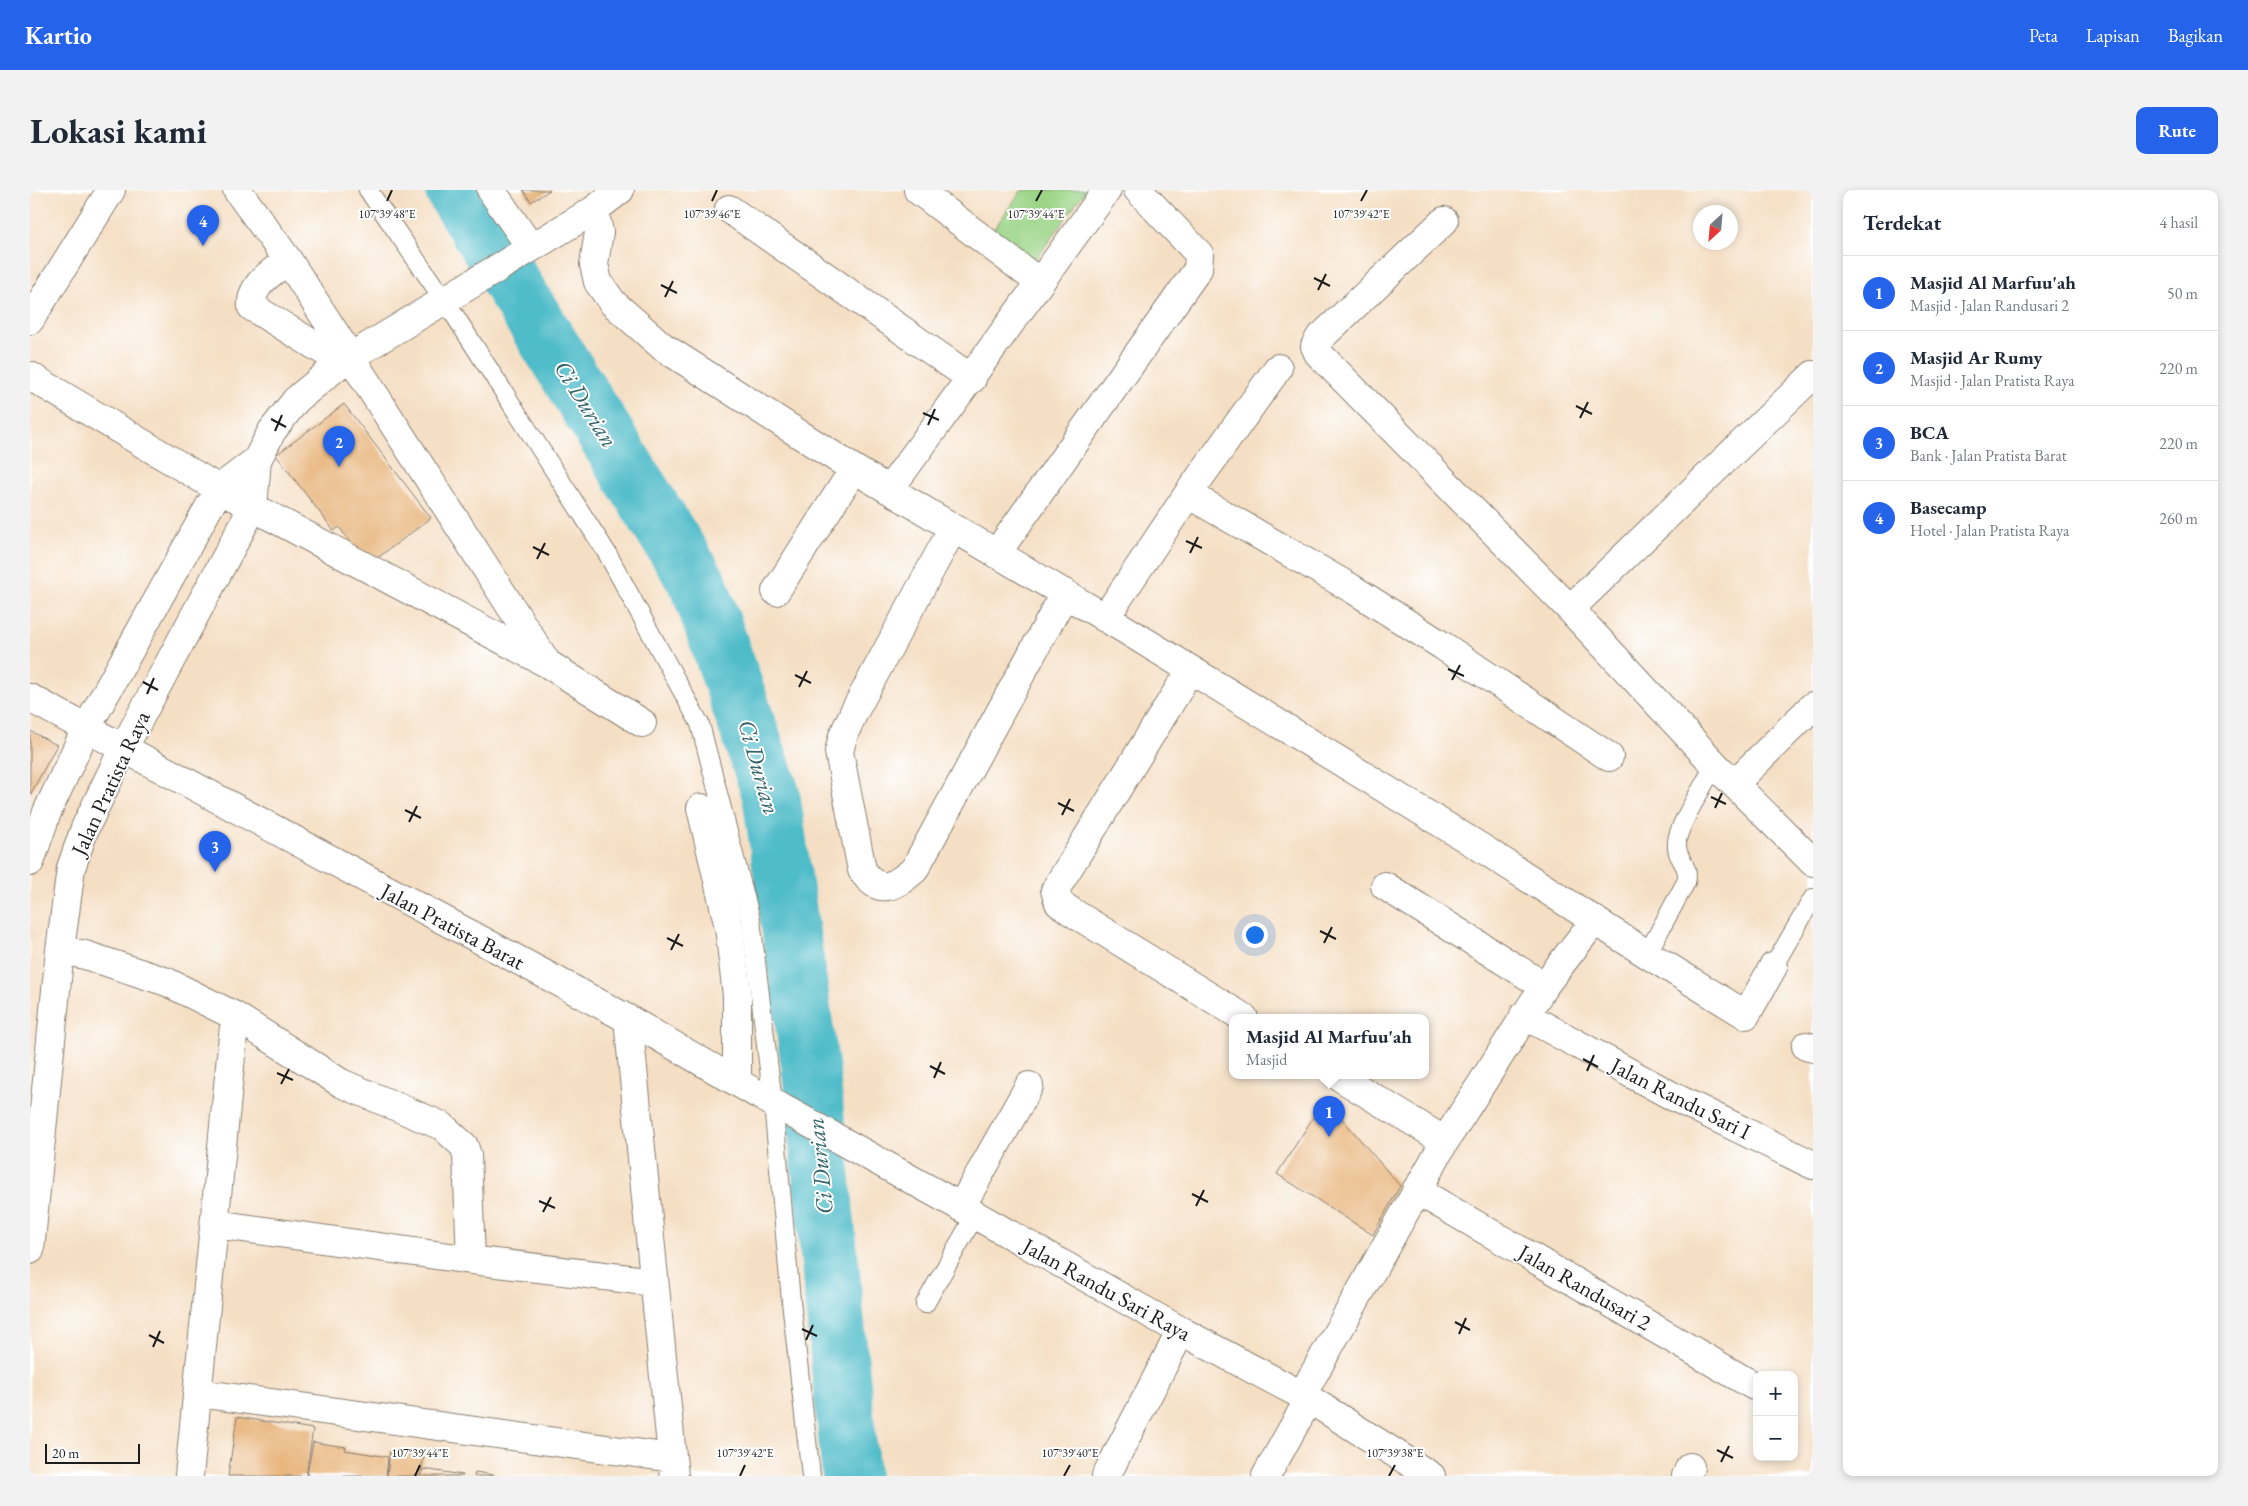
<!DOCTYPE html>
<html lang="id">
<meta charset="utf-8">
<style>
body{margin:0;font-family:"EB Garamond",serif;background:#f2f2f3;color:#1f2937}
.controls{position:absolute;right:15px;bottom:15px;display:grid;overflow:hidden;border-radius:10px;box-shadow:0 2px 8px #0003}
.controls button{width:45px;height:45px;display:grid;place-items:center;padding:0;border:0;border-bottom:1px solid #e0e1e3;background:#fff;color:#1f2937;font:25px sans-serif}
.compass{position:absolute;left:1663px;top:15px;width:45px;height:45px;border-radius:50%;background:#fff;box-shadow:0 2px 8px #0003;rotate:206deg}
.scale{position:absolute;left:15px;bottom:12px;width:95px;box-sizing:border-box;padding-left:5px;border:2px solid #1c1c1c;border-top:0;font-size:14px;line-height:18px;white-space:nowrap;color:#1c1c1c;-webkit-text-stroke:4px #fff;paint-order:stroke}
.you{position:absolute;left:1224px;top:744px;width:18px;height:18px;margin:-12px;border:4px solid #fff;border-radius:50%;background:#1a73e8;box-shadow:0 0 0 8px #1a73e833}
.badge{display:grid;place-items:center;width:32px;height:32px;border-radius:50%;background:#2563eb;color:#fff;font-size:16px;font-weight:700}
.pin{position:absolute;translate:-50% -41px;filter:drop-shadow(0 1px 2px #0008)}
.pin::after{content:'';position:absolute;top:26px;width:18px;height:15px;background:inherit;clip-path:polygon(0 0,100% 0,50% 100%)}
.popup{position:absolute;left:1199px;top:824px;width:200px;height:65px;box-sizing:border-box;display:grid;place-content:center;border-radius:10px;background:#fff;filter:drop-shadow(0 1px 4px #0005);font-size:16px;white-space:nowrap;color:#747a83}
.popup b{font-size:19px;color:#1f2937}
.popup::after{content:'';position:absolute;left:50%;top:100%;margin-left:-10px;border:10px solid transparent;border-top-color:#fff}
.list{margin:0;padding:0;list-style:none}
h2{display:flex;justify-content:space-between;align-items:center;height:65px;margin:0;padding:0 20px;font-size:21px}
h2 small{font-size:16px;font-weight:400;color:#747a83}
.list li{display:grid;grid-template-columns:32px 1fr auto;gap:15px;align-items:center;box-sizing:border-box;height:75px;padding:0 20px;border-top:1px solid #e0e1e3}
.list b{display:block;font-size:19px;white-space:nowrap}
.list p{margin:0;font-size:16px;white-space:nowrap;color:#747a83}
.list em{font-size:16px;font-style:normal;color:#747a83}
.map{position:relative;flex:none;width:1783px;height:1286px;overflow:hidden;border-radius:10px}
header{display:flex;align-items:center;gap:30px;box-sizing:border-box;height:70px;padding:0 25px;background:#2563eb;color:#fff}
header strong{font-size:24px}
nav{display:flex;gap:28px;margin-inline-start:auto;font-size:18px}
.intro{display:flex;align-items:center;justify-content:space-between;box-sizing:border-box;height:120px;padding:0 30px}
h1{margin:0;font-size:35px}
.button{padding:12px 22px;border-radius:10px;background:#2563eb;color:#fff;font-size:18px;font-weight:700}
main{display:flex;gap:30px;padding:0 30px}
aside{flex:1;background:#fff;border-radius:10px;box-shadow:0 2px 8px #0003}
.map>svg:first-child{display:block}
</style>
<header>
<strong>Kartio</strong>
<nav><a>Peta</a><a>Lapisan</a><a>Bagikan</a></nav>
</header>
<div class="intro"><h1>Lokasi kami</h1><a class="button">Rute</a></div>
<main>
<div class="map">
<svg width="1783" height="1286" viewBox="0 0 1783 1286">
<rect width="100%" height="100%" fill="#fff"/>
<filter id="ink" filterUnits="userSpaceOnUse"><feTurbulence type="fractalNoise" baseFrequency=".02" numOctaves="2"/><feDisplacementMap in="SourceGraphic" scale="10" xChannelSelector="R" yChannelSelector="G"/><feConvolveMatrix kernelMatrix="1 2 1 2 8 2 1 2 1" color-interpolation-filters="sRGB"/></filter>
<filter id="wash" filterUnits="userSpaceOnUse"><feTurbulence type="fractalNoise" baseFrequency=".0096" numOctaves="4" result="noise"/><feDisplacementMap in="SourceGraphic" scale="20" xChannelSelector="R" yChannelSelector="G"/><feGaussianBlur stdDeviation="1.12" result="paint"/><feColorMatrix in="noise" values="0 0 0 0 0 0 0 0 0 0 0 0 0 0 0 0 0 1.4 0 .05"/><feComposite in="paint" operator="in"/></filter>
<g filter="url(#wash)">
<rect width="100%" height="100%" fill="#f5dfc4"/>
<path fill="#9cd588" stroke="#5c7852" d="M992 0H1056L1003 73 961 43Z"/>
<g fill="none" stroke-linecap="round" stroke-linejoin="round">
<path stroke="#4fbcc9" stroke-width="58" d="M424 0 669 395 741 604 781 882 821 1286"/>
</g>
<g id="blocks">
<path fill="#e8b57d" d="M493 0H520L501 12Z
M314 214 401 328 338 375 309 337 304 341 246 265Z
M0 541 27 555 0 605Z
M1295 909 1370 996 1343 1045 1247 984Z
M207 1227 283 1239 276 1286H198Z
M283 1252 316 1257 315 1260 358 1267 356 1286H277Z
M360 1261 394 1266 390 1286H357Z
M393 1279 433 1285V1286H392Z
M445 1282 464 1285V1286H444Z"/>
</g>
</g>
<g filter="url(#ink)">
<use href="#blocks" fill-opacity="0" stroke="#887e70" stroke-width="1"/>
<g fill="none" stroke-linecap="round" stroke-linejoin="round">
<g stroke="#887e70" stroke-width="20">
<path id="service" d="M338 0 425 126 577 363 670 534 721 730 743 913 761 1111 781 1286
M1617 764 1656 692C1661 674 1645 670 1647 652 1647 638 1671 600 1679 585
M1743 777 1783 708
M895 1114 945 1025"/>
</g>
<g stroke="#887e70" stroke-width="30">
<path id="minor" d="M207 0 258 70 517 473
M461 0 501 58
M888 0 1009 92
M699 19 942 189
M564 20 569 42 564 74 568 92 583 113 633 157 824 279 1091 437 1450 657 1617 764 1716 825 1743 777
M1414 31 1289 149 1285 156 1288 163 1540 419 1687 577 1783 672
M258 70C242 83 220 94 222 117L312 172
M0 130 81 0
M0 186 189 299 518 474 612 533
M859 300 1077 0
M1158 304 1321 398 1413 456 1579 567
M923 338 824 522 813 546 809 562 832 680C849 706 864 697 884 680L1035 403
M966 364 1168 79 1169 64 1108 0
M746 401 824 279
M1540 419 1783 185
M1075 428 1158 304 1248 178
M1150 497 1025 700 1029 713 1042 722 1214 828
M1704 594 1783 516
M671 618 699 737 707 806V891
M0 672 17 622 56 539 189 299 227 270 242 241 266 210 312 172 564 20 590 0
M1355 696 1514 796
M30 760 55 765 137 792 205 826 311 893 412 936 434 956 437 965 441 1070
M1494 825 1644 907 1783 975
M598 829 644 1286
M1776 856 1783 858
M1308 886 1415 951
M1386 1000 1724 1196
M931 1017 999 896
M185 1034 441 1070 624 1092
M0 1060 30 760 41 678 55 638 93 559 223 317 227 270
M168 1203 642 1268
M1272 1205 1415 951 1514 796 1565 730
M159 1286 205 826
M1076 1286 1151 1141
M1236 1286 1279 1209
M1656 1286 1660 1277"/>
</g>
<g stroke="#887e70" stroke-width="30">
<path id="tertiary" d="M0 508 598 829 743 913 931 1017 1151 1141 1279 1209 1401 1286"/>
</g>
<use href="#service" stroke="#fff" stroke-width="18"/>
<use href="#minor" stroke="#fff" stroke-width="28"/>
<use href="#tertiary" stroke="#fff" stroke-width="28"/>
</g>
</g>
<path fill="none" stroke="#1c1c1c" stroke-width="2" d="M357 11 362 0M682 11 687 0M1006 11 1012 0M1331 11 1337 0M1284 88 1300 96M631 95 647 103M1288 100 1296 84M635 107 643 91M1546 216 1562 224M893 223 909 230M1550 228 1558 212M241 229 256 237M898 235 905 219M245 241 252 225M1156 351 1172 358M503 357 519 365M1160 363 1168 347M507 369 515 353M1418 479 1434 486M765 485 781 493M1422 490 1430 475M113 492 128 500M769 497 777 481M117 504 124 488M1681 607 1696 614M1028 613 1044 621M1685 618 1692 603M375 620 391 628M1032 625 1040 609M379 632 387 616M1290 741 1306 749M637 748 653 756M1294 753 1302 737M641 760 649 744M1553 869 1568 877M900 876 915 884M1557 881 1564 865M247 883 263 890M904 888 911 872M251 894 259 879M1162 1004 1178 1012M509 1011 525 1018M1166 1016 1174 1000M513 1022 521 1007M1425 1132 1440 1140M772 1139 787 1146M1429 1144 1436 1128M119 1145 134 1153M776 1150 783 1135M123 1157 130 1141M1687 1260 1703 1268M1691 1272 1699 1256M385 1286 390 1275M710 1286 715 1275M1034 1286 1040 1275M1359 1286 1365 1275"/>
<g text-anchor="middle" stroke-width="4" stroke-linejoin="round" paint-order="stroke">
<g font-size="22" fill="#1c1c1c" stroke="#fff">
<text transform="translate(80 593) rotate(-65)" y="8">Jalan Pratista Raya</text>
<text transform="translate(423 736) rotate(28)" y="8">Jalan Pratista Barat</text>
<text transform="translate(1651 908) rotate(27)" y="8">Jalan Randu Sari I</text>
<text transform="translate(1555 1097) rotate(30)" y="8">Jalan Randusari 2</text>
<text transform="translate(1077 1099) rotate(29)" y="8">Jalan Randu Sari Raya</text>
</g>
<g font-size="24" font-style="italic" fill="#33646a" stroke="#fff">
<text transform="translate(556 214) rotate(58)" y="8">Ci Durian</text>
<text transform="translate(729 577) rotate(74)" y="8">Ci Durian</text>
<text transform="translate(790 976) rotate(-96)" y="8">Ci Durian</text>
</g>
</g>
<g font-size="12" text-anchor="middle" fill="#1c1c1c" stroke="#fff" stroke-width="4" stroke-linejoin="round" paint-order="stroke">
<text x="357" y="28">107°39'48"E</text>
<text x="682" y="28">107°39'46"E</text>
<text x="1006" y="28">107°39'44"E</text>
<text x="1331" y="28">107°39'42"E</text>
<text x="390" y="1267">107°39'44"E</text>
<text x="715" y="1267">107°39'42"E</text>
<text x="1040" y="1267">107°39'40"E</text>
<text x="1365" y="1267">107°39'38"E</text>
</g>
</svg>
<div class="controls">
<button>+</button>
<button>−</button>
</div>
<svg class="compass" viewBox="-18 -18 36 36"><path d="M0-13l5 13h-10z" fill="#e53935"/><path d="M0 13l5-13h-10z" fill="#747a83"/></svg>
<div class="scale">20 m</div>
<div class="you"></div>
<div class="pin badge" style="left:1299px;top:947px">1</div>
<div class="popup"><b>Masjid Al Marfuu'ah</b>Masjid</div>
<div class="pin badge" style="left:309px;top:277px">2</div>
<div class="pin badge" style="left:185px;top:682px">3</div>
<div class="pin badge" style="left:173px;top:56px">4</div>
</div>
<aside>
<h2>Terdekat<small>4 hasil</small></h2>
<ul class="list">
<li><span class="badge">1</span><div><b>Masjid Al Marfuu'ah</b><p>Masjid · Jalan Randusari 2</p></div><em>50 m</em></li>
<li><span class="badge">2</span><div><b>Masjid Ar Rumy</b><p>Masjid · Jalan Pratista Raya</p></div><em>220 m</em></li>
<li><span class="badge">3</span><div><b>BCA</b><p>Bank · Jalan Pratista Barat</p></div><em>220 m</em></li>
<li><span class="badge">4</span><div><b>Basecamp</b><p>Hotel · Jalan Pratista Raya</p></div><em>260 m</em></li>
</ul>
</aside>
</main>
